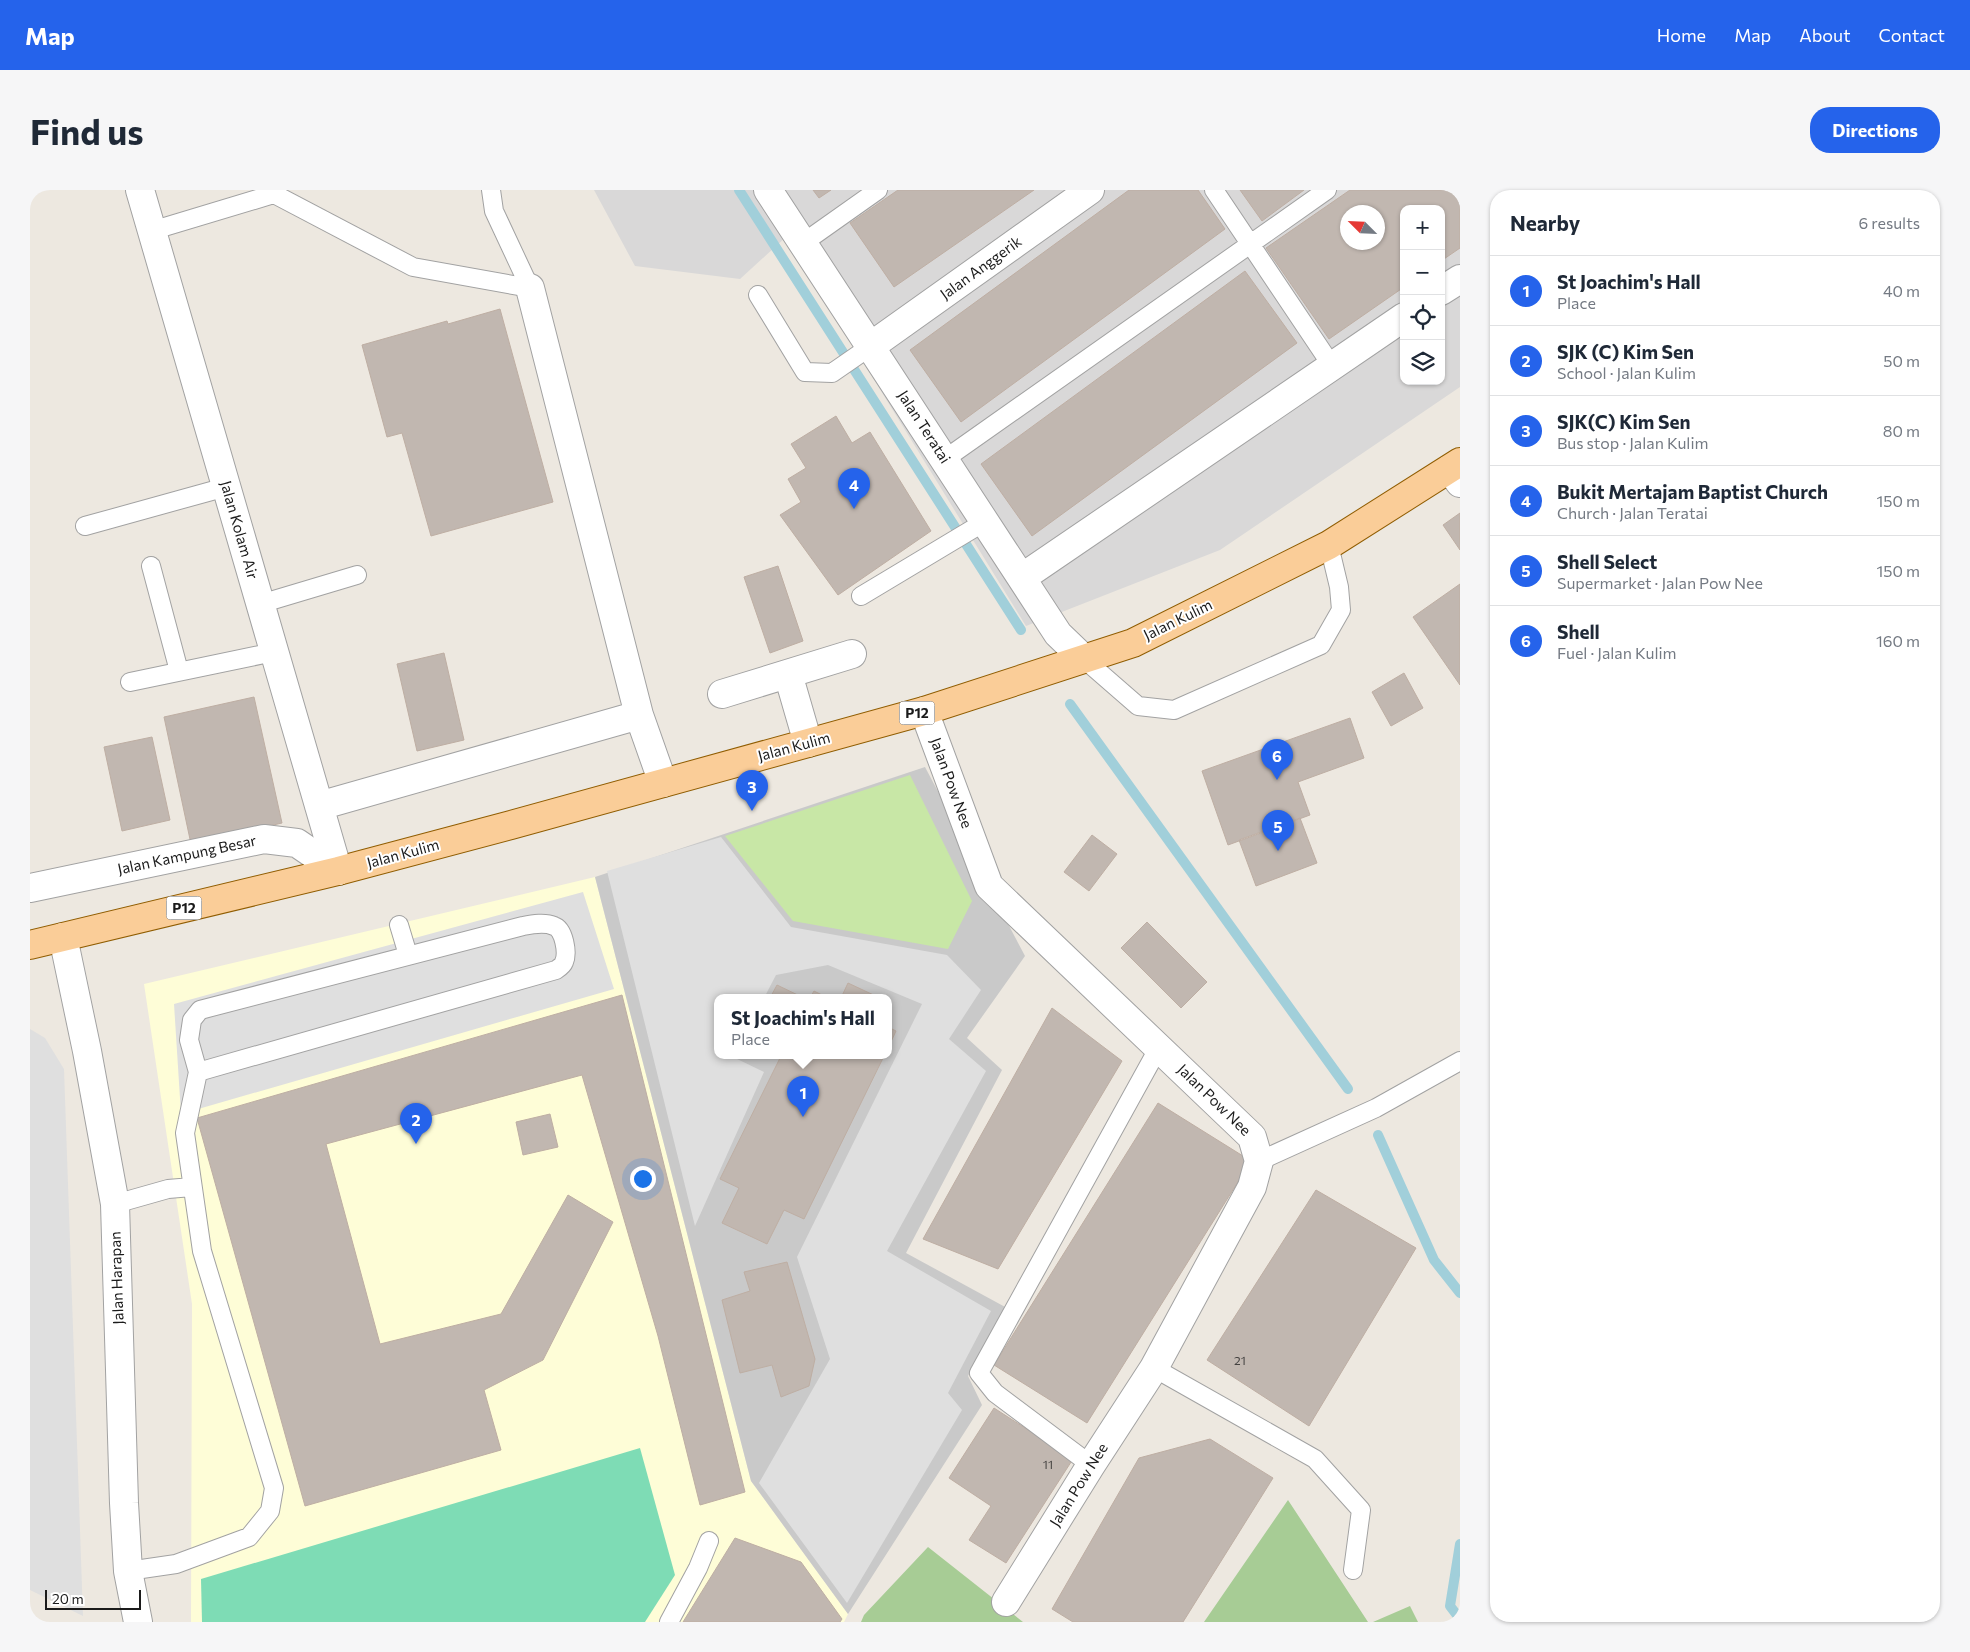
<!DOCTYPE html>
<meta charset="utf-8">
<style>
body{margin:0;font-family:Commissioner,sans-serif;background:#f6f6f7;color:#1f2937}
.controls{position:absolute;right:15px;top:15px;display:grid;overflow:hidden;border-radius:10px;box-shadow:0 1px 4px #0004}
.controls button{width:45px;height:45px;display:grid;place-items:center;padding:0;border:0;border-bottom:1px solid #e0e1e3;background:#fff;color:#1f2937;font:25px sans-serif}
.compass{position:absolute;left:1310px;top:15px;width:45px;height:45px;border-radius:50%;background:#fff;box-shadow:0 1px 4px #0004;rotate:294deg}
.scale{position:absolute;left:15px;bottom:12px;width:96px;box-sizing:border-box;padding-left:5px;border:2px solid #1b1b1b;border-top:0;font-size:14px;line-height:18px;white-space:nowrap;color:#1b1b1b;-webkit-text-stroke:4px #fff;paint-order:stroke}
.you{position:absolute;left:612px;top:988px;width:18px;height:18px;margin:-12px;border:4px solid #fff;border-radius:50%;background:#1a73e8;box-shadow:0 0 0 8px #1a73e833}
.badge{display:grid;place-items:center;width:32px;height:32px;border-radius:50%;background:#2563eb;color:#fff;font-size:16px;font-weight:700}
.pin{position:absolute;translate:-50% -41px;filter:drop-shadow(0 1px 2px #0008)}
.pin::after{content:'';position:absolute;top:26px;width:18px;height:15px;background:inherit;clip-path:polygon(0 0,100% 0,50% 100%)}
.popup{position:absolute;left:684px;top:804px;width:178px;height:65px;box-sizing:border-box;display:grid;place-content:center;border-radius:10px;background:#fff;filter:drop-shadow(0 1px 4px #0005);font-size:16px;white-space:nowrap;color:#747a83}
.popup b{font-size:19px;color:#1f2937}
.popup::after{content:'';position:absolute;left:50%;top:100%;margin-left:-10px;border:10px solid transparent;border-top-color:#fff}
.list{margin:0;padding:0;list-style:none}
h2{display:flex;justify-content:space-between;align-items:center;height:65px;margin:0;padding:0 20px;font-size:21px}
h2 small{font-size:16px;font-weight:400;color:#747a83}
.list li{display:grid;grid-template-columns:32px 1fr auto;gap:15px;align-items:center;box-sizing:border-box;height:70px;padding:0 20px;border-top:1px solid #e0e1e3}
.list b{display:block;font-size:19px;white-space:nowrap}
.list p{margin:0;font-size:16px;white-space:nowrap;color:#747a83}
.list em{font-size:16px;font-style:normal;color:#747a83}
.icon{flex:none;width:28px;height:28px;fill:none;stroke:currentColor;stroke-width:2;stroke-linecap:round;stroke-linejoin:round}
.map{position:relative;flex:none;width:1430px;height:1432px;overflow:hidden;border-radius:20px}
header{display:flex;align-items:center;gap:30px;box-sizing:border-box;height:70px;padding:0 25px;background:#2563eb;color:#fff}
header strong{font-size:24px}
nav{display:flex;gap:28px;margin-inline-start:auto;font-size:18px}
.intro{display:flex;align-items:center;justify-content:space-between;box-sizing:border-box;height:120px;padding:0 30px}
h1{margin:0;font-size:35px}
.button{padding:12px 22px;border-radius:20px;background:#2563eb;color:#fff;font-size:18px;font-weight:700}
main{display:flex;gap:30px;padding:0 30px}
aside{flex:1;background:#fff;border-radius:20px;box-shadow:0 1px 4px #0004}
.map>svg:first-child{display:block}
</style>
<header>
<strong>Map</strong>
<nav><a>Home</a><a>Map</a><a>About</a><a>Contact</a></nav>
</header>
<div class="intro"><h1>Find us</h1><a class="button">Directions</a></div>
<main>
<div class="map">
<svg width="1430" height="1432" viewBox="0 0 1430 1432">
<rect width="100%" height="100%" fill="#ede8e0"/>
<path fill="#d9d8d8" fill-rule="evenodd" d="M564 0H1430V197L1190 360 996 436 756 47 710 89 605 76ZM1374 19H1411V191H1374ZM1318 22H1348V52H1318Z"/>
<path fill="#fefdd7" d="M565 687 721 1291 818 1424 814 1432H161L162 1114 114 794Z"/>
<path fill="#c9c9c9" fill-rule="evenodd" d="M895 577 995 766 937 848 972 880 876 1063 977 1118 938 1186 952 1215 818 1424 721 1291 565 687ZM688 808H858V866H688Z"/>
<path fill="#c8e7a6" d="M880 585 942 711 918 759 763 731 695 646Z"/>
<path fill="#a7cc95" d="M1258 1310 1338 1432H1174Z
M898 1357 993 1432H831L834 1425Z
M1380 1416 1388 1432H1343Z"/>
<path fill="#7edcb5" d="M610 1258 645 1385 615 1432H172L171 1389Z"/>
<path fill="#dfdfdf" d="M691 647 761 737 917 765 951 800 919 849 956 881 857 1061 961 1121 918 1203 932 1220 817 1413 729 1293 800 1169 767 1067 892 814 798 775 746 785 734 808H688V866H706L705 868 734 882 665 1036 577 681Z
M553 702 584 799 151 924 144 814Z
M0 839 15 848 34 879 53 1426 0 1400Z"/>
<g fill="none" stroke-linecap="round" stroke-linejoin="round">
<path stroke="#a1cfda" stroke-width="10" d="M709 0 991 440
M1040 514 1318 899
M1348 945 1404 1070 1430 1103
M1430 1354 1420 1416 1430 1429"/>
</g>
<path fill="#c1b7b0" stroke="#beaea3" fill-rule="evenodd" d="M783 0H801L789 8Z
M868 0H1004L864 97 820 33Z
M1099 0H1168L1195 39 931 232 880 160Z
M1210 0H1274L1232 31Z
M1320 0H1430V58L1411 71V19H1374V97L1299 149 1236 58ZM1318 22H1348V52H1318Z
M1215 81 1267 153 1002 346 951 274Z
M470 119 523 312 401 346 372 243 357 247 332 155 417 131 418 134Z
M806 226 822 253 840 242 901 341 808 405 750 325 771 312 758 289 776 278 761 254Z
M1430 323V360L1413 335Z
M748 376 773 451 740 463 714 387Z
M1430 394V495L1383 427Z
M414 463 434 550 387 561 367 474Z
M1374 483 1393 518 1361 536 1342 502Z
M224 507 252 633 161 654 134 527Z
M1320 528 1334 568 1268 592 1280 625 1198 655 1172 581Z
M122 547 140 630 92 641 74 557Z
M1270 628 1287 673 1226 696 1209 650Z
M1062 645 1087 664 1059 701 1034 682Z
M1117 732 1177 792 1151 818 1091 758Z
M818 793 850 808H811Z
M747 795 774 808H740Z
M784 801 798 808H780Z
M592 805 715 1302 670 1315 628 1146 552 885 296 954 350 1154 471 1124 538 1005 583 1032 513 1170 454 1200 471 1260 275 1316 167 928Z
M1022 818 1092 871 968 1079 893 1049Z
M858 837 866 841 858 858Z
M751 866H854L774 1029 754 1020 737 1054 692 1033 709 998 690 989Z
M1128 913 1221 971 1057 1233 964 1175Z
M520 924 528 957 493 965 486 932Z
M1286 1000 1386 1058 1279 1236 1177 1170Z
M757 1072 785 1169 779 1196 751 1207 742 1175 710 1183 692 1110 720 1101 714 1082Z
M964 1218 1043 1269 976 1373 939 1350 961 1316 919 1288Z
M1180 1249 1243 1288 1153 1432H1043L1022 1419 1109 1268Z
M705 1348 771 1372 812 1429 810 1432H653Z"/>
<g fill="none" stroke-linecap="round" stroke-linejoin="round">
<g stroke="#a2a2a2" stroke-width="20">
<path id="service" d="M461 0 464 21 500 98
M1184 0 1302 176
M121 41 244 4 383 77 500 98
M773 53 848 0
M728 105 775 182 802 183 841 156
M915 269 1297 0
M55 336 196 297
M121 376 149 481
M831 406 956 331
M230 414 327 385
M1054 469 1108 516 1144 520 1291 455 1311 420 1309 397 1299 355
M100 492 244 462
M369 735 378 765
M1229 971 1346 918 1430 871
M85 1014 138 999 162 997
M1124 1178 1285 1269 1331 1320 1323 1380
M1061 1275 965 1203 949 1183 1129 857
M98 1381 146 1374 219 1347 240 1321 244 1298 172 1061 155 943 168 882 159 850 162 830 170 820 493 736C503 734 515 732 524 736 534 739 538 763 534 772 533 775 529 778 526 780L168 882
M639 1432 668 1378 679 1351"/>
</g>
<g stroke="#a2a2a2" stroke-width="30">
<path id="minor" d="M110 0 308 681
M738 0 1028 444 1054 469
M500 98 609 525 633 593
M1411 101 1430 89
M841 156 1060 0
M1420 279 1430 293
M993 387 1374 127
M758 484 778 553
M692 504 822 464
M894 521 959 696 1222 947 1229 971 1222 997 1124 1178 1061 1275 976 1412
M289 616 609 525"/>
</g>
<g stroke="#a2a2a2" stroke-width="30">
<path id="tertiary" d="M0 698 234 649 267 653 308 681
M33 747 57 861 85 1014 94 1313 98 1381 108 1432"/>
</g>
<g stroke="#905d02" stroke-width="30">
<path id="primary" d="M0 755 308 681 481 635 894 521 1103 453 1299 355 1430 272"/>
</g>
<use href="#service" stroke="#fff" stroke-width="18"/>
<use href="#minor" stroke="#fff" stroke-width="28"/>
<use href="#tertiary" stroke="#fff" stroke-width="28"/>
<use href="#primary" stroke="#facd98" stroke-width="28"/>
</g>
<g text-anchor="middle" stroke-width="4" stroke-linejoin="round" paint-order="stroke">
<g font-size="12" fill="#444240">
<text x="1210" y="1175">21</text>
<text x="1018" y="1279">11</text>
</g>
<g fill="#fff" stroke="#5f5f5f" stroke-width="1">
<rect x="869.5" y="511.5" width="35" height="23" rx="4"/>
<rect x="136.5" y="706.5" width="35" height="23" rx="4"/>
</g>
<g font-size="14" font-weight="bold" fill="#1b1b1b">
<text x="887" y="528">P12</text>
<text x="154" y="723">P12</text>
</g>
<g font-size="15" fill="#1b1b1b" stroke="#fff">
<text transform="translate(951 78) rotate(-36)" y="5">Jalan Anggerik</text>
<text transform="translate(894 237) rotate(57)" y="5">Jalan Teratai</text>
<text transform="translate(209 340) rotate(74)" y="5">Jalan Kolam Air</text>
<text transform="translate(1148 430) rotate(-26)" y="5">Jalan Kulim</text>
<text transform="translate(764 557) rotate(-15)" y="5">Jalan Kulim</text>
<text transform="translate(921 593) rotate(70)" y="5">Jalan Pow Nee</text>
<text transform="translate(373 664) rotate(-15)" y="5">Jalan Kulim</text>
<text transform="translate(157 665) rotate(-12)" y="5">Jalan Kampung Besar</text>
<text transform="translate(1184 910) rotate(44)" y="5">Jalan Pow Nee</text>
<text transform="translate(87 1088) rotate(-92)" y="5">Jalan Harapan</text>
<text transform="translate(1049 1295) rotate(-58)" y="5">Jalan Pow Nee</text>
</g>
</g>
</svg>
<div class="controls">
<button>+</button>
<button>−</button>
<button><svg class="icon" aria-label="locate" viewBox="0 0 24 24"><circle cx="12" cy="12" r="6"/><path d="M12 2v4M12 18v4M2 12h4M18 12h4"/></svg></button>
<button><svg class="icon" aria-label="layers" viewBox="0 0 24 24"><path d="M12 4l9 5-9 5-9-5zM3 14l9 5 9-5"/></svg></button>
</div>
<svg class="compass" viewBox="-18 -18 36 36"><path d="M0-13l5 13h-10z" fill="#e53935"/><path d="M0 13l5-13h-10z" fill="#747a83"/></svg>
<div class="scale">20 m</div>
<div class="you"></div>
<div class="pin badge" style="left:773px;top:927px">1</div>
<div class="popup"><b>St Joachim's Hall</b>Place</div>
<div class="pin badge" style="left:386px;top:954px">2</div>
<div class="pin badge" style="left:722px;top:621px">3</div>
<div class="pin badge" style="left:824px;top:319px">4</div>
<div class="pin badge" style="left:1248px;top:661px">5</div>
<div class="pin badge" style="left:1247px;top:590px">6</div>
</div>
<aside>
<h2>Nearby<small>6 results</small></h2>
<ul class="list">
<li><span class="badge">1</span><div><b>St Joachim's Hall</b><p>Place</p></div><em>40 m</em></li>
<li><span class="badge">2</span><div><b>SJK (C) Kim Sen</b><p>School · Jalan Kulim</p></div><em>50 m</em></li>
<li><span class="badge">3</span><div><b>SJK(C) Kim Sen</b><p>Bus stop · Jalan Kulim</p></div><em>80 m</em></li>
<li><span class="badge">4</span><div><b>Bukit Mertajam Baptist Church</b><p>Church · Jalan Teratai</p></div><em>150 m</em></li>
<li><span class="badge">5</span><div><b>Shell Select</b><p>Supermarket · Jalan Pow Nee</p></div><em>150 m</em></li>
<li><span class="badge">6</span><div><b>Shell</b><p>Fuel · Jalan Kulim</p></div><em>160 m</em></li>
</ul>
</aside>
</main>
